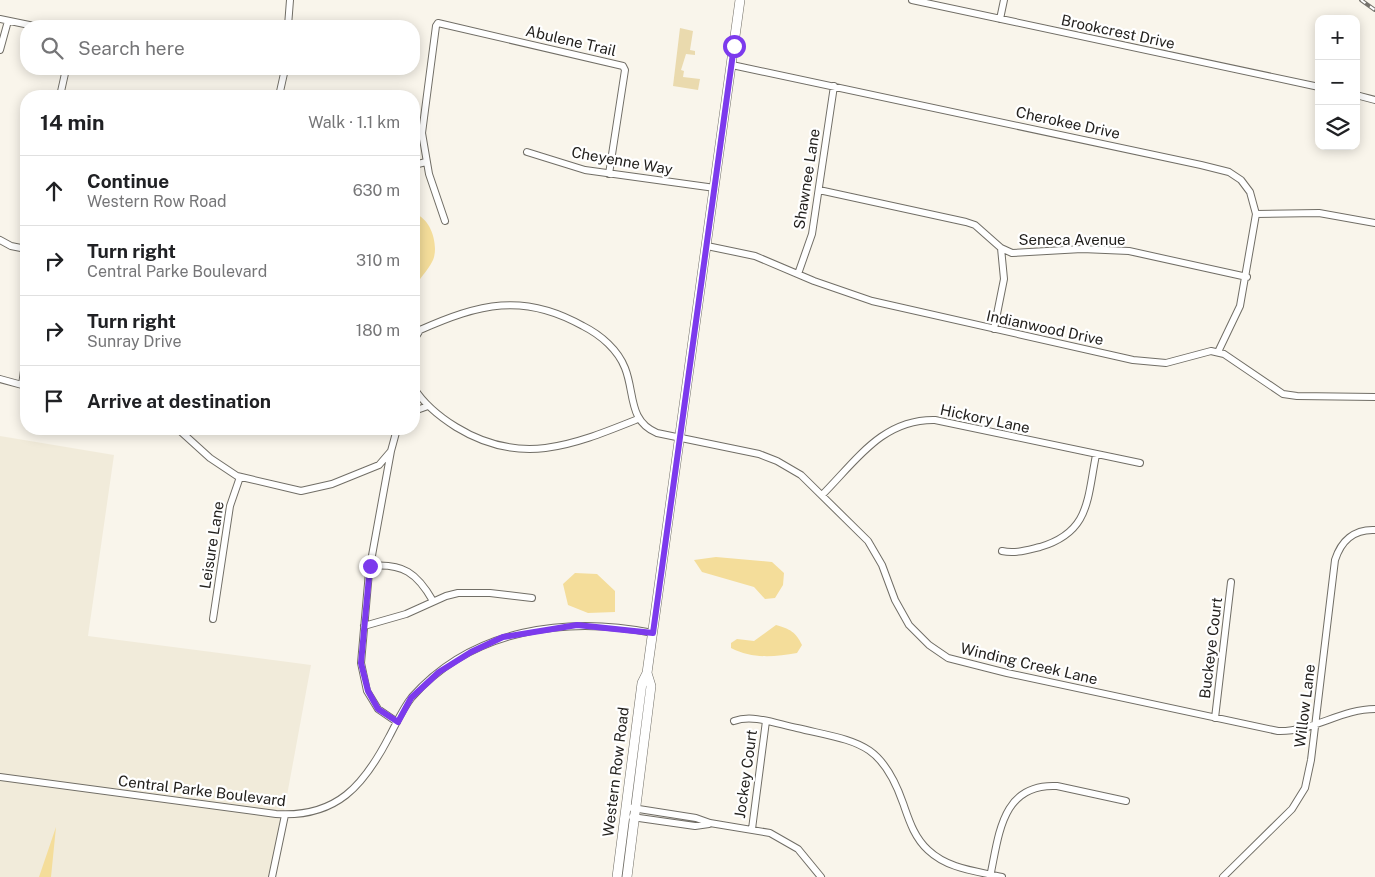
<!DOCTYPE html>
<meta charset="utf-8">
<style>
body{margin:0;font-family:"Public Sans",sans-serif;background:#f6f6f6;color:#202124}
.controls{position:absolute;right:15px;top:15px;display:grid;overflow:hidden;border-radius:10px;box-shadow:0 2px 12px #0003}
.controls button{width:45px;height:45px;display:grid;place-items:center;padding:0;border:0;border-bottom:1px solid #e0e0e0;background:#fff;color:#202124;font:25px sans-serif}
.stop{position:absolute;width:15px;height:15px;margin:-11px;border:4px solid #7c3aed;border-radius:50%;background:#fff}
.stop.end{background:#7c3aed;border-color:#fff;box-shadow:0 1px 5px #0008}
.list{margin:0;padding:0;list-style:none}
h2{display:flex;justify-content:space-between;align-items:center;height:65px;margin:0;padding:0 20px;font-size:21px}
h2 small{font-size:16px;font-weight:400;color:#757577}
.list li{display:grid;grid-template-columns:32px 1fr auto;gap:15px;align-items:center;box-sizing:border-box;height:70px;padding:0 20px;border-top:1px solid #e0e0e0}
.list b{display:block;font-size:19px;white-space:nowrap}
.list p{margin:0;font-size:16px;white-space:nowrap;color:#757577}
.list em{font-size:16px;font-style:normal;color:#757577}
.icon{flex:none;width:28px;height:28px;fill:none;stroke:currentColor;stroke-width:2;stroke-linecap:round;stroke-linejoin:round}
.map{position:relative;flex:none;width:1375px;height:877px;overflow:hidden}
.search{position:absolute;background:#fff;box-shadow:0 2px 12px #0003;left:20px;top:20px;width:400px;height:55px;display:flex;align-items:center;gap:12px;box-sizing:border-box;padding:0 18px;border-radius:20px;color:#757577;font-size:19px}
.panel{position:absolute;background:#fff;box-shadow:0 2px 12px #0003;left:20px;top:90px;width:400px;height:345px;border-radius:20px}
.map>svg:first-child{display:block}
</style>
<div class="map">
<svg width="1375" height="877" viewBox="0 0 1375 877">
<rect width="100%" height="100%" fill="#f9f5eb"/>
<path fill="#f1ebda" d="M0 436 114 455 88 636 311 665 272 877H0Z"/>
<path fill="#eadaae" d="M680 28 693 31 690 50 695 51V55L686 54 681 70 684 71 683 77 700 79 698 90 673 86Z"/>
<path fill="#f4dd9a" d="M414 214C431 217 439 246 433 260 428 271 418 279 414 290Z
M716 557 772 562 784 573 783 585 775 598 765 599 754 587 702 572 694 560Z
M575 573 597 574 615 591V612L588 613 568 605 563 584Z
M776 625C790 629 796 632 802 645L797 653C774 657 752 659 731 648V643L737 639 754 641Z
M56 827 51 877H39Z"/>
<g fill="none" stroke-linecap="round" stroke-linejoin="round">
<g stroke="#716e66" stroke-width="8">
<path id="street" d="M912 0 1319 87
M0 19 34 26
M1000 19 1004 0
M288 26 290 0
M0 50 8 21
M732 65 1201 165 1229 172 1241 180 1250 192 1256 214 1240 306 1218 352
M1356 95 1375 100
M60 96 66 69
M279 96 285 69
M527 152 585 170 715 188
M414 165 426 162
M819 190 966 222 975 225 1001 248 1012 253 1082 249 1129 251 1247 277
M1256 214 1319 213 1375 223
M445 221 429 174 422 133 436 26 438 23 623 66 625 70 609 174
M0 240 11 246 26 249
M707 246 755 256 814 281 872 301 1133 360 1166 363 1211 351 1224 354 1283 394 1297 396 1375 397
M798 274 812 234 834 86
M994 329 1004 279 1001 248
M414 330H420C479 304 523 292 583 326 601 335 618 350 625 368 635 393 628 421 657 433L759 454 777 461 801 475 868 541 882 565 895 600 909 625 929 645 948 658 1007 673 1278 731C1313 732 1341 709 1375 709
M414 340 420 330
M0 379 22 385 26 356
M414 388C424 404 440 417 456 427 521 467 573 445 638 419
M414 411 428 406
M178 429 210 458 237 476 301 491 332 484 379 465 391 451 397 429
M391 451 369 572 361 663 367 691 378 709 397 722
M822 495C856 461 882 419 935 420L1140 463
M1002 551C1015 554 1027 550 1040 547 1090 532 1087 500 1096 455
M370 566C403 563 417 573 433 601
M213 619 230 506 240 477
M364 626 406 614 446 596 458 593H490L532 598
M1215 718 1231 582
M734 721C753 714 777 724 797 728 856 742 881 740 903 803 909 820 914 837 928 850 948 869 976 871 1002 877
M0 777 276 814C337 818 364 785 389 737 396 724 403 708 412 697 473 628 567 616 653 633
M626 807 696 818 710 823 770 833 798 849 821 877
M632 817 695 826 709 824
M752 829 766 721
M272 877 285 815
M990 877C999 836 1001 783 1057 786L1126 801
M1223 877 1292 809 1305 788 1311 760 1335 560C1341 541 1354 529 1375 530"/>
</g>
<g stroke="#716e66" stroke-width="10">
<path id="secondary" d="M617 877 642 683 647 673
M627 877 651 686 647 673 740 0"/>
</g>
<use href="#street" stroke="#fff" stroke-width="6"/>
<use href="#secondary" stroke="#fff" stroke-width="9"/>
<g stroke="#75726c" stroke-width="4">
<path id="rail" d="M1361 0 1375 10"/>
</g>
<use href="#rail" stroke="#fff" stroke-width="2" stroke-dasharray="5.5" stroke-linecap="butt"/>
</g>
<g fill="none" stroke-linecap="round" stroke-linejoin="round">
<path stroke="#7c3aed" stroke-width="6" d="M370 566 361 663 368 691 378 709 398 722 411 698 439 672 471 652 503 637 577 625 653 633 734 46"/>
</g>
<g text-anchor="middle" stroke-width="4.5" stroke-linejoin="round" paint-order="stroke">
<g font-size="15" fill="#23211e" stroke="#fff">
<text transform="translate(1118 32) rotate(12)" y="5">Brookcrest Drive</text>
<text transform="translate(571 41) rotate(13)" y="5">Abulene Trail</text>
<text transform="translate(1068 123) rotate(12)" y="5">Cherokee Drive</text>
<text transform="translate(622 161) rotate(10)" y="5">Cheyenne Way</text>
<text transform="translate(807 179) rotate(-81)" y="5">Shawnee Lane</text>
<text x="1072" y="245">Seneca Avenue</text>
<text transform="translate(1045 328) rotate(12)" y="5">Indianwood Drive</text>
<text transform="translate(985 419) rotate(12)" y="5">Hickory Lane</text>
<text transform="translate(212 545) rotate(-81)" y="5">Leisure Lane</text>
<text transform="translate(1211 648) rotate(-83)" y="5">Buckeye Court</text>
<text transform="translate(1029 664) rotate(13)" y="5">Winding Creek Lane</text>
<text transform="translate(1305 706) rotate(-83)" y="5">Willow Lane</text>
<text transform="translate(616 772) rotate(-83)" y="5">Western Row Road</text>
<text transform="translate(746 774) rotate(-82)" y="5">Jockey Court</text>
<text transform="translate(202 791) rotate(7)" y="5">Central Parke Boulevard</text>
</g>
</g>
</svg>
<div class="controls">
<button>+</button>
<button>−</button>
<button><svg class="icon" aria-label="layers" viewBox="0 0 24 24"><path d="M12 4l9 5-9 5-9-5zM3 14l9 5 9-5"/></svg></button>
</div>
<div class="stop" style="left:734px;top:46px"></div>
<div class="stop end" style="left:370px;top:566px"></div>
<div class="search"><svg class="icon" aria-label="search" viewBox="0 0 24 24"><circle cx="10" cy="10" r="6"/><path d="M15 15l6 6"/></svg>Search here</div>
<section class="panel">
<h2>14 min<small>Walk · 1.1 km</small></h2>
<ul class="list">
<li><svg class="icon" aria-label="ahead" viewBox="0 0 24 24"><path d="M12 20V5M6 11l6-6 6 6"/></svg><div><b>Continue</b><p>Western Row Road</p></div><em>630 m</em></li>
<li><svg class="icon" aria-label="right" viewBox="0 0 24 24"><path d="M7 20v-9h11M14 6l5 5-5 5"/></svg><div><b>Turn right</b><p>Central Parke Boulevard</p></div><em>310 m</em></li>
<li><svg class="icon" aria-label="right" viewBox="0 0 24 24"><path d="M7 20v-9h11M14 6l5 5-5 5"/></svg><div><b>Turn right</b><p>Sunray Drive</p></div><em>180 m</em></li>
<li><svg class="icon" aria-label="arrive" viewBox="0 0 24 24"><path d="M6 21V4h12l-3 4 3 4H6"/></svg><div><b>Arrive at destination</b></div></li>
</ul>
</section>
</div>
